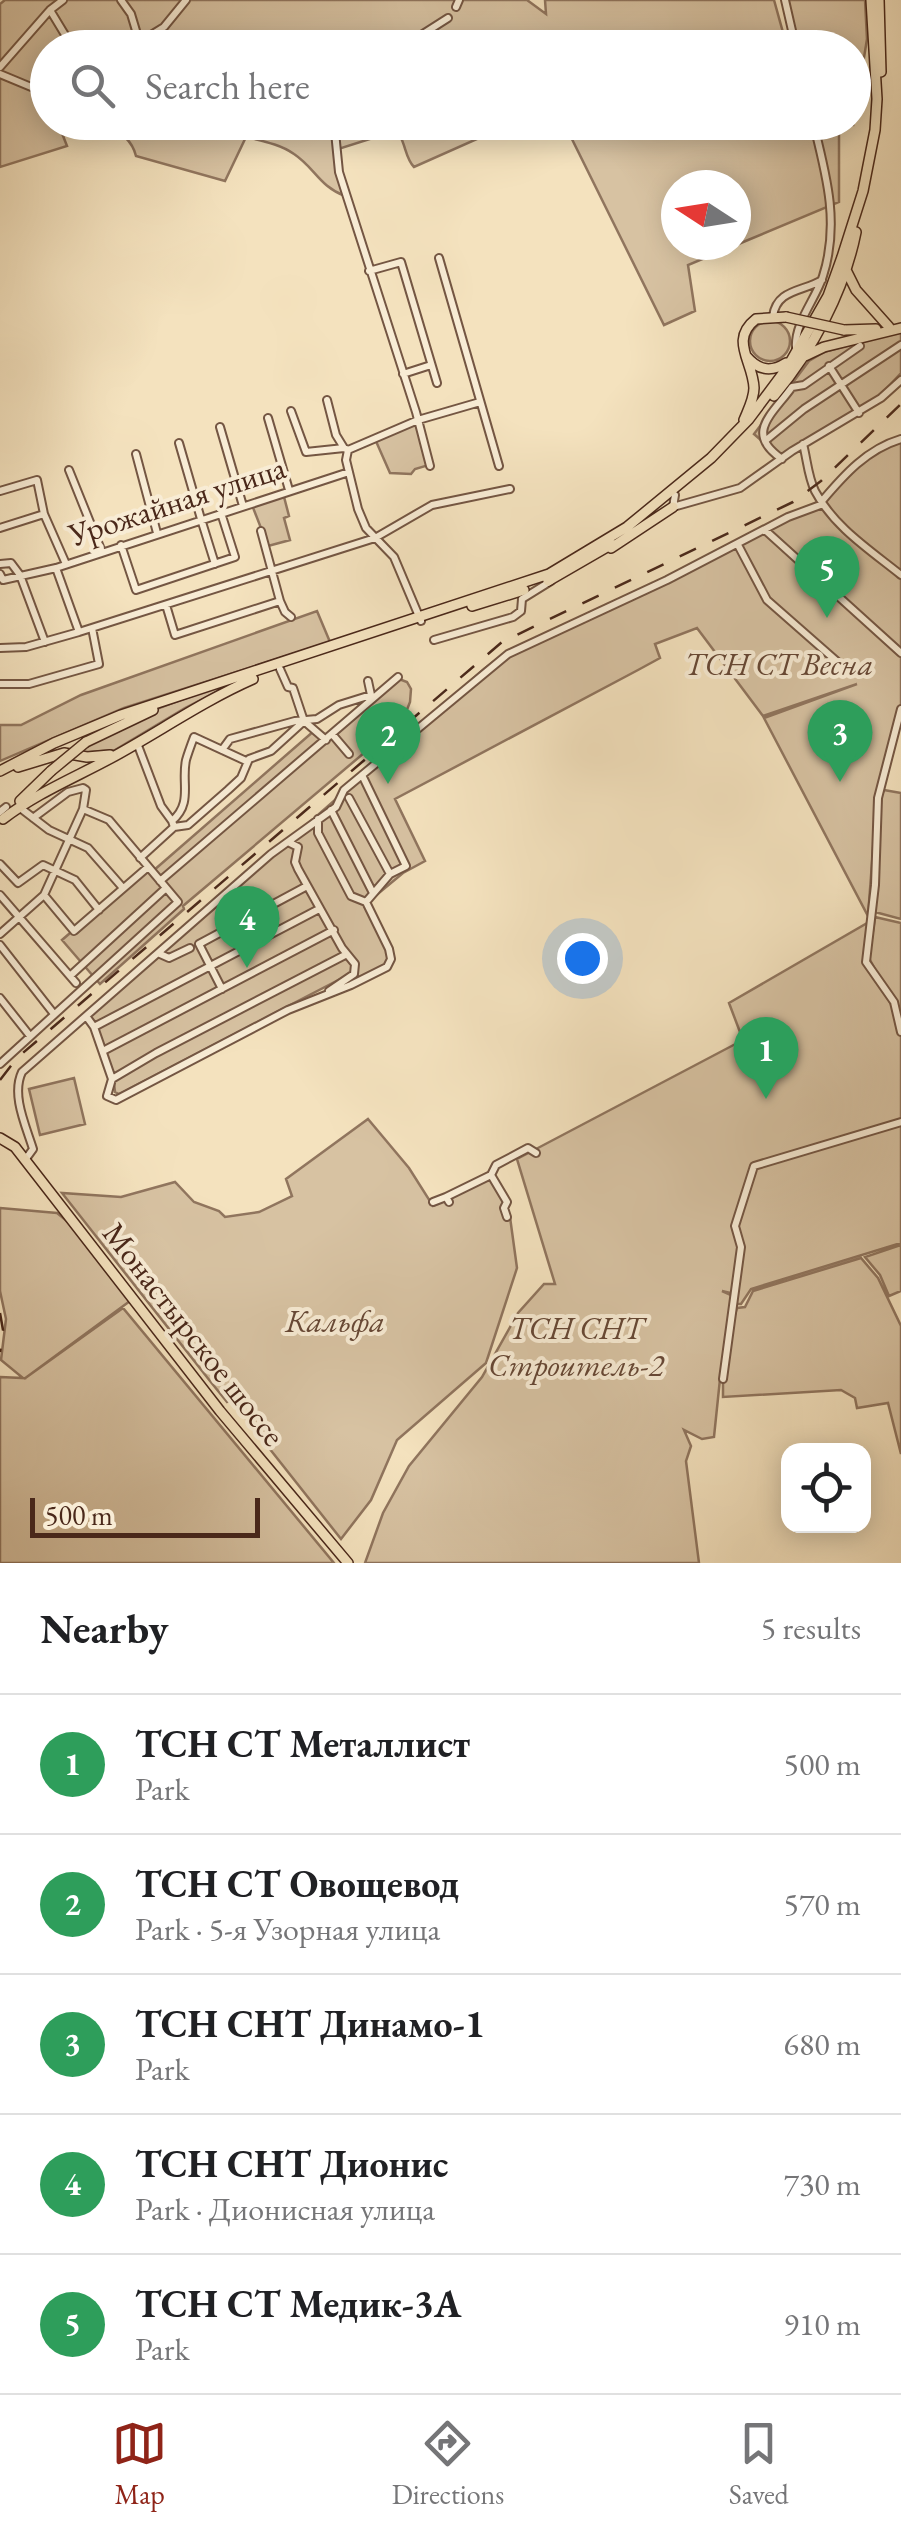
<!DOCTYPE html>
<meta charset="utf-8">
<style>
body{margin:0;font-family:"EB Garamond",serif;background:#f2f2f2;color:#202124}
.controls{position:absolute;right:30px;bottom:30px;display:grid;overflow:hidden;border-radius:20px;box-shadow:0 5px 25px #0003}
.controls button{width:90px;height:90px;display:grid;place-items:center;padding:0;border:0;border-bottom:2px solid #e0e0e0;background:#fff;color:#202124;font:50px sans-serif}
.compass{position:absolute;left:661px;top:170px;width:90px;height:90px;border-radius:50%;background:#fff;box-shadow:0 5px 25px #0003;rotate:282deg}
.scale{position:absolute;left:30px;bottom:25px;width:230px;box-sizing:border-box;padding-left:10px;border:5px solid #4a281a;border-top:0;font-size:28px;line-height:35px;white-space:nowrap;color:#4a281a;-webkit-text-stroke:8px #f8ecd5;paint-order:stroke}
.you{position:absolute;left:582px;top:958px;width:35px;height:35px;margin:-25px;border:8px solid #fff;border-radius:50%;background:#1a73e8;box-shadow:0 0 0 15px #1a73e833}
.badge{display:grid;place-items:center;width:65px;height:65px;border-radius:50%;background:#8f2418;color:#fff;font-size:32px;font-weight:700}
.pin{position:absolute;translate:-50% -82px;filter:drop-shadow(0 2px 5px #0008)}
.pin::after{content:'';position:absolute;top:52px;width:35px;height:30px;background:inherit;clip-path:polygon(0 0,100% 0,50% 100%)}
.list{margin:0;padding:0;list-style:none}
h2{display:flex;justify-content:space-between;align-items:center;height:130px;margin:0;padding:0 40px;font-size:42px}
h2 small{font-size:32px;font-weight:400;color:#757577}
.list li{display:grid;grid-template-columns:65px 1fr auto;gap:30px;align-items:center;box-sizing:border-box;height:140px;padding:0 40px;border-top:2px solid #e0e0e0}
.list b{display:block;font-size:38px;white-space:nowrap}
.list p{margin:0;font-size:32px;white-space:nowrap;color:#757577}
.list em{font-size:32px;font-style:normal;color:#757577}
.icon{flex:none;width:55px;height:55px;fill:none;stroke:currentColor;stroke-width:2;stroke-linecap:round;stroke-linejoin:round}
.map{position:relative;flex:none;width:901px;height:1563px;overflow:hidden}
.search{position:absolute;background:#fff;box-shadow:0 5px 25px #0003;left:30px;right:30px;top:30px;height:110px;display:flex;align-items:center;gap:25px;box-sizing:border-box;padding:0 35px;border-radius:55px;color:#757577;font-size:38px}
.sheet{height:830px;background:#fff}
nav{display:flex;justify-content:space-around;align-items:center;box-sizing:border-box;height:140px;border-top:2px solid #e0e0e0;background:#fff;font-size:28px;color:#757577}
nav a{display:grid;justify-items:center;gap:5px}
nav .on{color:#8f2418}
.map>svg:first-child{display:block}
</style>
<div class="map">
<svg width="901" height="1563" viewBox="0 0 901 1563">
<rect width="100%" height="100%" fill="#f4e2be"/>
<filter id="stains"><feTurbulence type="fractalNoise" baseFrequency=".002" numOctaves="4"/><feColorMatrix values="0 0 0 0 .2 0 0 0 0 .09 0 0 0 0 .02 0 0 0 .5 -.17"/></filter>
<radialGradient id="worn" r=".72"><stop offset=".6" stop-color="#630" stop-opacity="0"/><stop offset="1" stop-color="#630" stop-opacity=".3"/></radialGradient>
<path fill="#d7c2a2" stroke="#90755e" stroke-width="2.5" d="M5 0H527L546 14 545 0H774L787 47 48 48 47 95 0 73V4Z
M785 0H865L867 39 853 126 854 48 808 47 790 31Z
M0 75 48 97V122L58 123 67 146 0 167Z
M102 123H496L486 135 414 167C404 157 406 139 395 131L338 149 345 196C319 186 315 168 294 154 280 144 262 141 246 137L225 181 136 156C132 139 117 129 102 123Z
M564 123H839V202L736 245V185H676V245H736L688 265 695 311 664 325Z
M750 341a20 20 0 1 1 40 0a20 20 0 1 1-40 0Z
M901 331V373L873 403 779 456 754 434 809 361 824 352Z
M417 423 429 465 415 469 411 474 390 473 375 439Z
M901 440V573L820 505 901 575V704L877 796 868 916 764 718 857 684 763 716 697 628 655 644 660 658 638 670 395 799 425 861 403 873 368 902 392 953 391 964 354 986 350 974 119 1094 115 1092 113 1074 89 1016 484 669 506 652 624 597 626 600 820 504 866 453Z
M283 493 289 516 284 518 290 540 268 546 252 505Z
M317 611 330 642 124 708 0 761V725H21L81 695Z
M244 678 185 708 115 750 79 753C99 724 207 691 244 678Z
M399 679 407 682 411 689 410 702 403 720 183 906 184 909 100 984 62 940 148 866 153 871 315 730 325 741Z
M884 790 901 793V919L875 912 880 799Z
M875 917 901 923V1018L869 958Z
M869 922 867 960 892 1006 901 1030V1243L751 1289 741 1304H737L731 1293 722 1291 731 1295 734 1318 737 1308 745 1307 753 1291 861 1258 878 1278 901 1326V1454L888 1403 857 1408 855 1398 841 1390 723 1397V1378L720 1379 714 1437 702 1439 684 1430 691 1446 686 1461 699 1563H365L383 1513 409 1466 482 1377 518 1313 544 1284H555L517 1159 743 1040 729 1003Z
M74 1078 85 1124 40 1135 29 1089Z
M368 1119 409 1168 433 1206 492 1177 510 1217 517 1268 486 1363 397 1440 371 1500 341 1539 231 1400 227 1402 210 1381 62 1193 121 1197 175 1182 194 1202 219 1211 225 1217 259 1212 292 1196 286 1179Z
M0 1208 57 1213 72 1225 130 1301 24 1379 123 1308 334 1563H0V1377L23 1378 1 1360 6 1319 0 1291Z
M901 1245V1291L889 1296 880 1275 865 1257Z"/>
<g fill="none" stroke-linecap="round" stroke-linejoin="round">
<g stroke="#745643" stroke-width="10">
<path id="minor" d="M121 0 131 14 140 44
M785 0 796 48
M456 7 459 0
M50 10 73 48
M130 48 164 27 186 0
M401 48 448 18
M0 67 50 10 63 0
M0 74 48 94
M143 122 163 129
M334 122 339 172 416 412 430 466
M439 258 499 466
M369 271 401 262 437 383
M773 316C777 289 802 292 822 280
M796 348C794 323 816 299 823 276 840 223 826 174 813 122
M829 366 859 413
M403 374 431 365
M327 400 336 435 344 448
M291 411 306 452 344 448 348 450 418 420 480 402
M268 418 289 490
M220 427 243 506
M765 441 804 409 901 345
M179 443 201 519
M803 444C807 459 808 477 815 491 834 527 870 550 901 575
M348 450 346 460 358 509 366 528 394 557 421 621
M136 454 157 533
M782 459C744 433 772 415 792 387L804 385 860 346
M69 470 102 552
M0 491 37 480 44 514 66 564
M675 495 673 507 740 488 792 451 881 398 901 380
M822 501C844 475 867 449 901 439
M201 519 215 564
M0 528 44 514
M765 530 901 653
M261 531 280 601 285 612 291 617
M121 545 136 590 235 557 221 513
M738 545 767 600 849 672
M0 564 11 563 20 575 45 642
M56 568 79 632
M0 574 3 580 56 568 349 472
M522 599 551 581
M166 605 175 635 280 601
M434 640 513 617 521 611 522 599
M0 648 26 647 79 632 375 538 432 505 510 489
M280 669 288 687 293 688 304 721 326 740
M0 684H29L99 664 92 628
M901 709 878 798 875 885 866 962 894 1002 901 1032
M332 734 349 754
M137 743 161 806 172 821
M222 750 230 739 295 721 317 719 339 705 371 695 368 681
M362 775 406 866 390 874 366 902
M349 798 390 874
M19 807 49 830 88 848 123 888
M331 810 373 893
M0 812 6 807
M318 819V833L351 896 366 902
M174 827 172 821C193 803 181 783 186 760 188 753 191 745 194 737L246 761
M288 842 298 847 295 862 298 869 342 948 355 964 354 974 329 991
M140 858 174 827 188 825 228 790 241 778 249 759 271 751 304 721
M0 864 18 883 43 865 75 880 99 910
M160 881 398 677
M0 895 76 983
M44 895 74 931 148 867
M0 934 44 895 83 809 86 790 83 788 68 792 33 818
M0 945 54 1014
M160 954 169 958 190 948
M70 976 166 888
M222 989 199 944 307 886
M0 998 30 1036
M86 1016 94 1027 112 1079 107 1096 116 1100 288 1010 351 985 387 967 391 959 389 949 366 902
M94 1027 319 909
M103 1051 334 930
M0 1064 178 902 109 820 83 809
M112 1079 156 1053 347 954
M25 1160 33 1149C26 1126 11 1095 22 1072L271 854 336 807 344 790 508 654 667 580 788 517 823 504
M446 1197 491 1175
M433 1202 446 1197 449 1202
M507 1217 504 1208 507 1202 491 1175 496 1165 528 1148 536 1153
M723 1379 741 1247 735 1226 754 1166 901 1122"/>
</g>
<g stroke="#4a281a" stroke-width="12">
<path id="major" d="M879 0 881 72
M846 270 856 290 889 327
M844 330 876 329
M746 356C758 370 770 373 786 363
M805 356 824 347 901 328
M774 396C813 349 844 292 856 232
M744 420C748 410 754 399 754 388 753 361 729 340 756 319L786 317
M611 548 673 507
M548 581 612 544
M472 606 524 590
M86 742 153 710
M18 767 64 753 87 757 110 755
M0 771 54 743 121 715 549 574 627 527 711 458 749 419 787 368 828 296 842 257 863 191 875 130 877 99 871 0
M20 801 51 771
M3 819C37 793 74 778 111 758 159 732 203 701 253 679
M0 1138 15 1147 220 1411 348 1563"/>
</g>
<use href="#minor" stroke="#f8ecd5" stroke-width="6"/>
<use href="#major" stroke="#f4e2be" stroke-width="9"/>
<path stroke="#4a281a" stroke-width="2.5" stroke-dasharray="18 18" stroke-linecap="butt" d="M0 1080 17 1058 502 642 793 502 821 481 901 404
M0 1313 3 1330 0 1352"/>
<g stroke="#4a281a" stroke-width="12" stroke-linecap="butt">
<path id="major-bridge" d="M786 317 844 330
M51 771 86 742"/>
</g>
<use href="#major-bridge" stroke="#f4e2be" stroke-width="9"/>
</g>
<g text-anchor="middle" stroke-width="8" stroke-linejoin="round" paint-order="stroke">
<g font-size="32" fill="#4a281a" stroke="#f8ecd5">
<text transform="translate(177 501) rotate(-18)" y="11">Урожайная улица</text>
<text transform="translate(194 1334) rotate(52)" y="11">Монастырское шоссе</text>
</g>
<g font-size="32" font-style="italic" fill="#664735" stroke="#f8ecd5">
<text x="779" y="675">ТСН СТ Весна</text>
<text x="335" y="1332">Кальфа</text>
<text x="576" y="1339">ТСН СНТ<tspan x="576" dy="37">Строитель-2</tspan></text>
</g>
</g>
<rect width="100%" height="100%" filter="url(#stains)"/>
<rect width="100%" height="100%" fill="url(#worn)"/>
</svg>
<div class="controls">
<button><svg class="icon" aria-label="locate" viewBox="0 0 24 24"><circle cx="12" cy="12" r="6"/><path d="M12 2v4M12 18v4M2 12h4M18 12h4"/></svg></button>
</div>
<svg class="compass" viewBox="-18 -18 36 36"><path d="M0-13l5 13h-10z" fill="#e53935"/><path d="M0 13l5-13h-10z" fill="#757577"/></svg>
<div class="scale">500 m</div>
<div class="you"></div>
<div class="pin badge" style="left:766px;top:1099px;background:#2e9e5b">1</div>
<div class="pin badge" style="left:388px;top:784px;background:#2e9e5b">2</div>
<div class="pin badge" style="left:840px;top:782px;background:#2e9e5b">3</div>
<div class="pin badge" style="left:247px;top:968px;background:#2e9e5b">4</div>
<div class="pin badge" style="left:827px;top:618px;background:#2e9e5b">5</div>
<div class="search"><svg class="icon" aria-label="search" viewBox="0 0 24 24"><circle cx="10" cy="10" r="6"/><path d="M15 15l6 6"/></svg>Search here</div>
</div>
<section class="sheet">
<h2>Nearby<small>5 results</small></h2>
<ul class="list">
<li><span class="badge" style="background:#2e9e5b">1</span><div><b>ТСН СТ Металлист</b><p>Park</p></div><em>500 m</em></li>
<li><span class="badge" style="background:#2e9e5b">2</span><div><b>ТСН СТ Овощевод</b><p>Park · 5-я Узорная улица</p></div><em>570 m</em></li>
<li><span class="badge" style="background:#2e9e5b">3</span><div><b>ТСН СНТ Динамо-1</b><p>Park</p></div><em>680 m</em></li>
<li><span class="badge" style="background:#2e9e5b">4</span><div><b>ТСН СНТ Дионис</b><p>Park · Дионисная улица</p></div><em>730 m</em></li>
<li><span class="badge" style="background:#2e9e5b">5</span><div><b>ТСН СТ Медик-3А</b><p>Park</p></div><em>910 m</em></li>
</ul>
</section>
<nav>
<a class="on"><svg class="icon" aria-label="map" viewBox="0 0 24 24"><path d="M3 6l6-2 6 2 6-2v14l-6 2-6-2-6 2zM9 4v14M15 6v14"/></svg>Map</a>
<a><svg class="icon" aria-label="directions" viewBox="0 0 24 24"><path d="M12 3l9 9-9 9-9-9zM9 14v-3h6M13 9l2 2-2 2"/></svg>Directions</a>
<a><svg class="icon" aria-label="saved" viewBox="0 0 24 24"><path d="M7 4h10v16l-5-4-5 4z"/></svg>Saved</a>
</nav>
